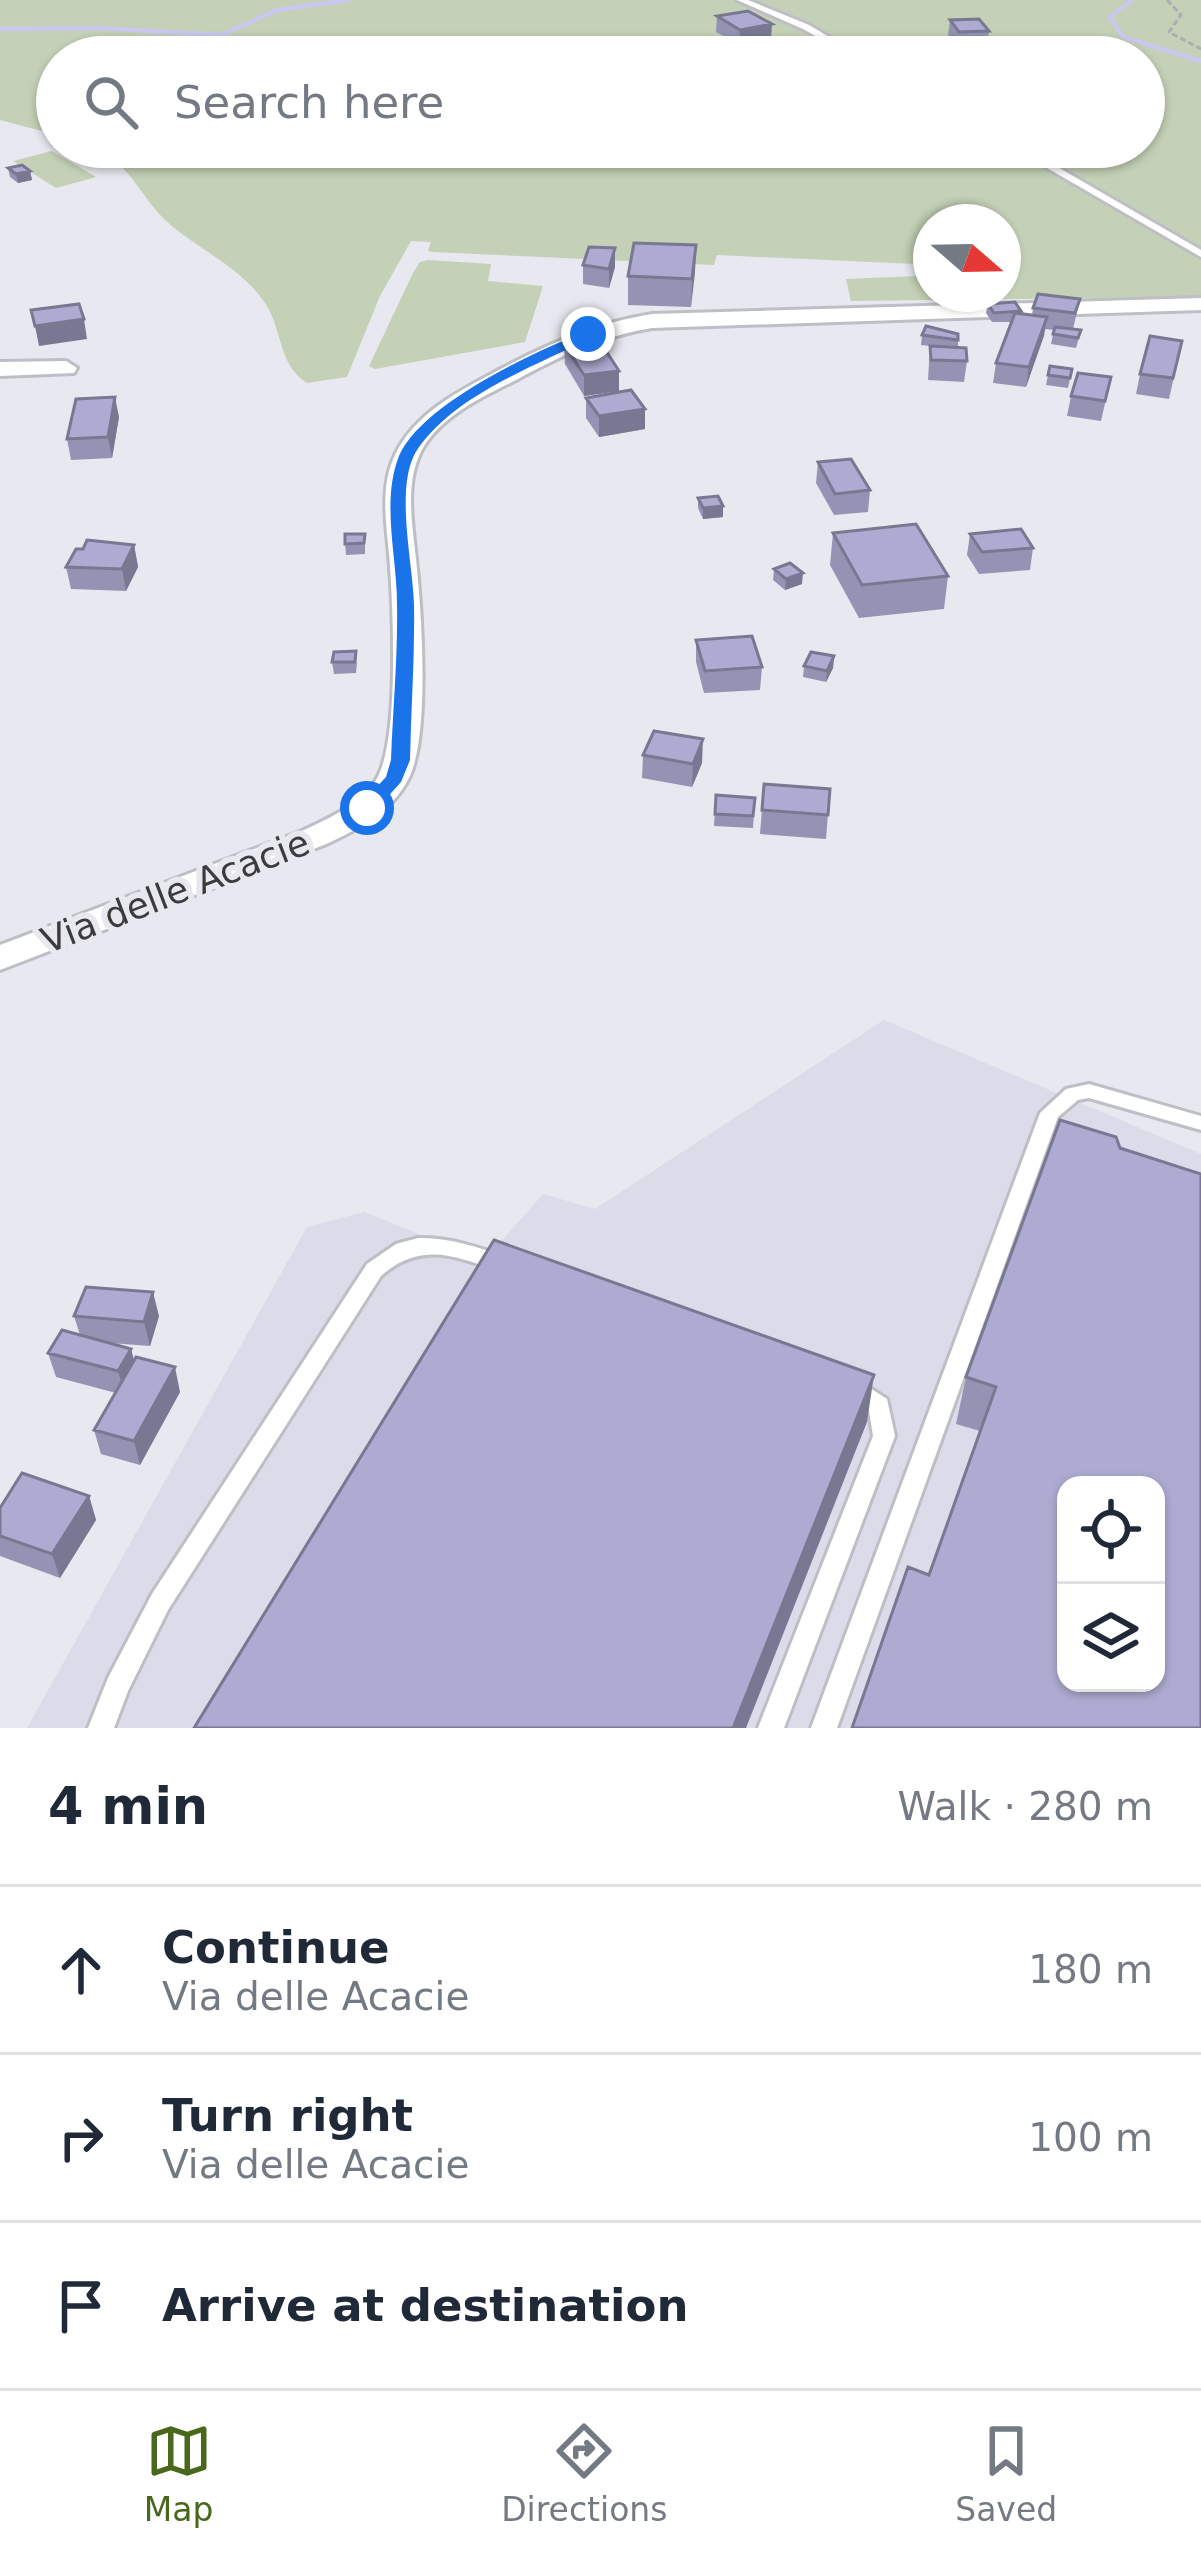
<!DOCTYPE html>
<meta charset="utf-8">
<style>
body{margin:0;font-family:"DejaVu Sans",sans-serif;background:#f2f2f3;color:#1f2937}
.controls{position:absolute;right:36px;bottom:36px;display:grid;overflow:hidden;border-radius:24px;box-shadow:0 3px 9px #0004}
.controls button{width:108px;height:108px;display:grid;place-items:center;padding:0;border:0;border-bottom:3px solid #e0e1e3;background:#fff;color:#1f2937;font:60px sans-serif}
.compass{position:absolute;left:913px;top:204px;width:108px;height:108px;border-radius:50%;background:#fff;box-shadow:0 3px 9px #0004;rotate:110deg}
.stop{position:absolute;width:36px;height:36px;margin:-27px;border:9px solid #1a73e8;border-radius:50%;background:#fff}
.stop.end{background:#1a73e8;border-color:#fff;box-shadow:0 3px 12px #0008}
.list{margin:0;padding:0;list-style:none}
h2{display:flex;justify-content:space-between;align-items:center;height:156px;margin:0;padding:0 48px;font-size:51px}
h2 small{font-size:39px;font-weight:400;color:#747a83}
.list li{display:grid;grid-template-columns:78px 1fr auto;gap:36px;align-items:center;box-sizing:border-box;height:168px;padding:0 48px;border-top:3px solid #e0e1e3}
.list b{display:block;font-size:45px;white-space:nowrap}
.list p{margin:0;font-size:39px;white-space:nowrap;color:#747a83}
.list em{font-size:39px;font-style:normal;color:#747a83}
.icon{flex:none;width:66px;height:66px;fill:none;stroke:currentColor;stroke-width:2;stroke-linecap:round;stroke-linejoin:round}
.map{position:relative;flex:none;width:1201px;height:1728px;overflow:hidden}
.search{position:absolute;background:#fff;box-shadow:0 3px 9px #0004;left:36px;right:36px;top:36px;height:132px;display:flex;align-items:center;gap:30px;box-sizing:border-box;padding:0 42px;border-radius:66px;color:#747a83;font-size:45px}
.sheet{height:660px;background:#fff}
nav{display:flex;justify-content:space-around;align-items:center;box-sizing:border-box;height:168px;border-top:3px solid #e0e1e3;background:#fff;font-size:33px;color:#747a83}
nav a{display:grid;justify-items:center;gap:6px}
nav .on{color:#49681c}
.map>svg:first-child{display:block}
</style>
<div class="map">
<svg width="1201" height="1728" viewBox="0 0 1201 1728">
<rect width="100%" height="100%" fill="#e8e8f0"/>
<path fill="#dbdbe9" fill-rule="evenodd" d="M884 1020 1201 1154V1728H27L307 1227 364 1212 485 1260 543 1194 595 1209ZM1066 1485H1156V1683H1066Z"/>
<path fill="#c4d1b6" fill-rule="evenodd" d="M0 0H1201V297L851 301 846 279 917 276 914 264 717 255 714 265 433 252 428 251 431 242 411 241 380 296 347 377 307 383C278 365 283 330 265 303 241 268 205 253 173 227 138 198 135 164 89 147H1144V57H57V135L0 120ZM931 222H1003V294H931Z
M52 151 96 177 56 188 13 161Z
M428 260 491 264 488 281 543 286 525 342 375 369 369 366 413 273 420 262Z"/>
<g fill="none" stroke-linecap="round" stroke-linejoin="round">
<path stroke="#cac8ef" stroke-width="4.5" d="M1132 0 1110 17 1123 37 1201 61
M0 29 98 28 222 35 277 10 349 0"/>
<g stroke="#bebec5" stroke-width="6">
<path id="service" d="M737 0H748L809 25 863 57H853L803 29Z
M1011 147H1023L1201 250V257Z
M1089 1084 1201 1116V1130L1089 1098 1078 1100 1058 1117 837 1728H811L1040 1113 1066 1089Z
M418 1238C449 1237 477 1247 506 1257L509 1263 506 1269 499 1271C454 1256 421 1241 381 1276L168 1610 128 1691 114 1728H88L108 1678 152 1594 367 1264 396 1244Z
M853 1377 887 1399 895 1436 784 1728H758L873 1436 869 1411 845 1393 842 1386 845 1379Z"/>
</g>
<g stroke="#bebec5" stroke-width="6">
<path id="minor" d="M1201 298V310L652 328C602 336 560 356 516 380 484 396 447 413 426 443 405 474 411 515 415 550 421 602 431 733 409 778 392 812 357 830 324 845L0 970V945L302 831C327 819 360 805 376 780 400 742 393 602 389 554 386 522 380 486 395 455 415 413 459 391 499 370 548 344 596 323 652 314Z
M66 361 77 368 74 373 0 376V362Z"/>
</g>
<path stroke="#acacb2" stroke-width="3" stroke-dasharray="6 3" stroke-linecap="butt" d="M1167 0 1181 15 1169 32 1201 49"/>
<use href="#service" fill="#fff" fill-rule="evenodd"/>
<use href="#minor" fill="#fff" fill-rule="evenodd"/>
</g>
<path fill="#9593b4" d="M717 16 771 40 739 45 716 32Z
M950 20 989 31 987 47 957 48 948 36Z
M542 147H580L575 159 543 158Z
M700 147H740V151L699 149Z
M8 168 30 171 32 180 18 183 10 177Z
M696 245 691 307 628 305V276Z
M615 248V267L609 288 583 284V265Z
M1080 299 1073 329 1081 330 1076 348 1051 344 1054 330 1045 329 1026 387 993 383 996 363 1012 322H992L986 313 988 304 1032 315 1033 308Z
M958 334V347L967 361 964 382 928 380 930 346 921 345 922 335Z
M1182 341 1169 399 1136 394 1140 374Z
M564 344 619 371V391L584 396 565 364Z
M1072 369 1068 388 1046 385 1048 375Z
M1111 377 1101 421 1067 416 1071 396Z
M586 398 645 409V429L599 437 586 418Z
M119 417 112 458 71 460 67 439Z
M818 462 870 490 868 512 834 515 816 483Z
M698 498 723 517 703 519 698 508Z
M833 533 948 576 944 609 859 618 830 565Z
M365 534V554L346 555 345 544Z
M970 534 1033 548 1030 570 979 574 967 555Z
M134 545 138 567 126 591 71 589 66 567Z
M774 569 802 584 785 590 773 580Z
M696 640 762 667 760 690 704 693 696 662Z
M834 656 833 668 826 682 803 677 804 666Z
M332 662 357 663 356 673 334 674Z
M643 755 702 763 692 787 642 778Z
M764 784 830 789 826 839 760 834Z
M716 795 755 798 753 828 714 826Z
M1116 1137 980 1431 956 1424 966 1377Z
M74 1316H159L150 1346 110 1343 131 1349 134 1361 180 1392 140 1465 101 1454 94 1430 116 1393 56 1377 48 1353 80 1335Z
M89 1496 96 1520 60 1578 0 1556V1508Z"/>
<path fill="#797892" d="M772 24 771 40 739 45 740 30Z
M30 171 32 180 18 183 16 174Z
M696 245 695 273 691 307 692 279Z
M615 248V267L609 288V269Z
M1047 317 1044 336 1026 387 1029 367Z
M84 319 87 339 39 346 35 326Z
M619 371V391L584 396V375Z
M115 397 119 417 112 458 108 437Z
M645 409V429L599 437V416Z
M723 506V517L703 519V508Z
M134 545 138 567 126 591 122 569Z
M803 573 802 584 785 590 786 579Z
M834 656 833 668 826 682 827 671Z
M703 739 702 763 692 787 693 764Z
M153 1292 159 1316 150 1346 144 1322Z
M131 1349 137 1373 125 1395 118 1371Z
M175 1367 180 1392 140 1465 134 1441Z
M874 1375 867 1422 746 1728H733Z
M89 1496 96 1520 60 1578 52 1554Z"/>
<path fill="#adabd1" stroke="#797892" stroke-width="3" fill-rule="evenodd" d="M748 11 772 24 740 30 717 16Z
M979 19 989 31 959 32 950 20Z
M22 165 30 171 16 174 8 168Z
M634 243 696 245 692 279 628 276Z
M589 247 615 248 609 269 583 265Z
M1038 294 1080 299 1075 313 1033 308Z
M1015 302 1021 311 994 313 988 304Z
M79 304 84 319 35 326 31 310Z
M1015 313 1047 317 1029 367 996 363Z
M926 326 958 334V340L922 335Z
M1055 327 1081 330 1078 338 1053 334Z
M1150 336 1182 341 1173 378 1140 374Z
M599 340 619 371 584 375 564 344Z
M930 346 966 348 967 361 931 360Z
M1050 366 1072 369 1070 378 1048 375Z
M1078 373 1111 377 1105 401 1071 396Z
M631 390 645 409 599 416 586 398Z
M115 397 108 437 67 439 76 399Z
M851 459 870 490 835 494 818 462Z
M718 496 723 506 703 508 698 498Z
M916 524 948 576 862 585 833 533Z
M1021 529 1033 548 982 552 970 534Z
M345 534H365L364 543 345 544Z
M87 540 134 545 122 569 66 567 76 549H83Z
M790 563 803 573 786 579 774 569Z
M752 636 762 667 705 671 696 640Z
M356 651 355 662H332L334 652Z
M811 652 834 656 827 671 804 666Z
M654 731 703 739 693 764 643 755Z
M764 784 830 789 828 815 762 810Z
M716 795 755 798 753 816 715 814Z
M1060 1120 1116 1137 1120 1148 1201 1174V1728H852L908 1567 929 1575 996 1387 966 1377ZM1066 1485H1156V1683H1066Z
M494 1240 874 1375 733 1728H194Z
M86 1287 153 1292 144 1322 74 1316Z
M62 1330 131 1349 118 1371 48 1353Z
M136 1357 175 1367 134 1441 94 1430Z
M22 1473 89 1496 52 1554 0 1536V1508Z"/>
<path fill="#1a73e8" d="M588 331 593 337C534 367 455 394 417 450 394 486 413 562 414 604 415 656 411 708 410 760L401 782 374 812H360L357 808 386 777 391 760C393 708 398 655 397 603 397 557 381 501 399 456 421 404 537 350 588 331Z"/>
<g text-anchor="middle" stroke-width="12" stroke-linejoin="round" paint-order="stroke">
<g font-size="36" fill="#3b3a3d" stroke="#e8e8f0">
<text transform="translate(175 891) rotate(-21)" y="13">Via delle Acacie</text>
</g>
</g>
</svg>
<div class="controls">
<button><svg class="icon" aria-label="locate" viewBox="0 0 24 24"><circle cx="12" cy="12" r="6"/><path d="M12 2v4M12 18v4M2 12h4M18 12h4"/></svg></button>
<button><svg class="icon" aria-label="layers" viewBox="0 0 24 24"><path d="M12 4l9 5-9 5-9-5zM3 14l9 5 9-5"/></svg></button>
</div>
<svg class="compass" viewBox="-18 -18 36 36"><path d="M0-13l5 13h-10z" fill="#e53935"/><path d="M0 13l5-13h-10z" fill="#747a83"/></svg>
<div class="stop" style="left:367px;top:808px"></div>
<div class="stop end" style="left:588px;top:334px"></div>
<div class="search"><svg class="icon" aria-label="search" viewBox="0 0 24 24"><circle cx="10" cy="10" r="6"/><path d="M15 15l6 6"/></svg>Search here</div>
</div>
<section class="sheet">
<h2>4 min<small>Walk · 280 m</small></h2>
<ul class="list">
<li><svg class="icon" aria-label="ahead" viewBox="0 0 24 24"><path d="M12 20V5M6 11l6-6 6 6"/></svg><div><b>Continue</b><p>Via delle Acacie</p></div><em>180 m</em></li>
<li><svg class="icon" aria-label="right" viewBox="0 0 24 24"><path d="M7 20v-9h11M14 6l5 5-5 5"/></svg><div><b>Turn right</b><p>Via delle Acacie</p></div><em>100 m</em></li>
<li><svg class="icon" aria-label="arrive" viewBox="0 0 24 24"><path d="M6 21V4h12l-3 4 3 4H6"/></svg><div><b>Arrive at destination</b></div></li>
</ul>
</section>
<nav>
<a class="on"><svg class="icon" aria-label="map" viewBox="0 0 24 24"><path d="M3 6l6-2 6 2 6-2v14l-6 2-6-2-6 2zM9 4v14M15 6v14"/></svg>Map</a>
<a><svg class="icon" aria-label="directions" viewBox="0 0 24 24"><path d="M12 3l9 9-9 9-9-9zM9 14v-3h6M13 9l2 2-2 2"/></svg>Directions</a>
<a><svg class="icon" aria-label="saved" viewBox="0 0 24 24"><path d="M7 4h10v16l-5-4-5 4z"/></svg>Saved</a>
</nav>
